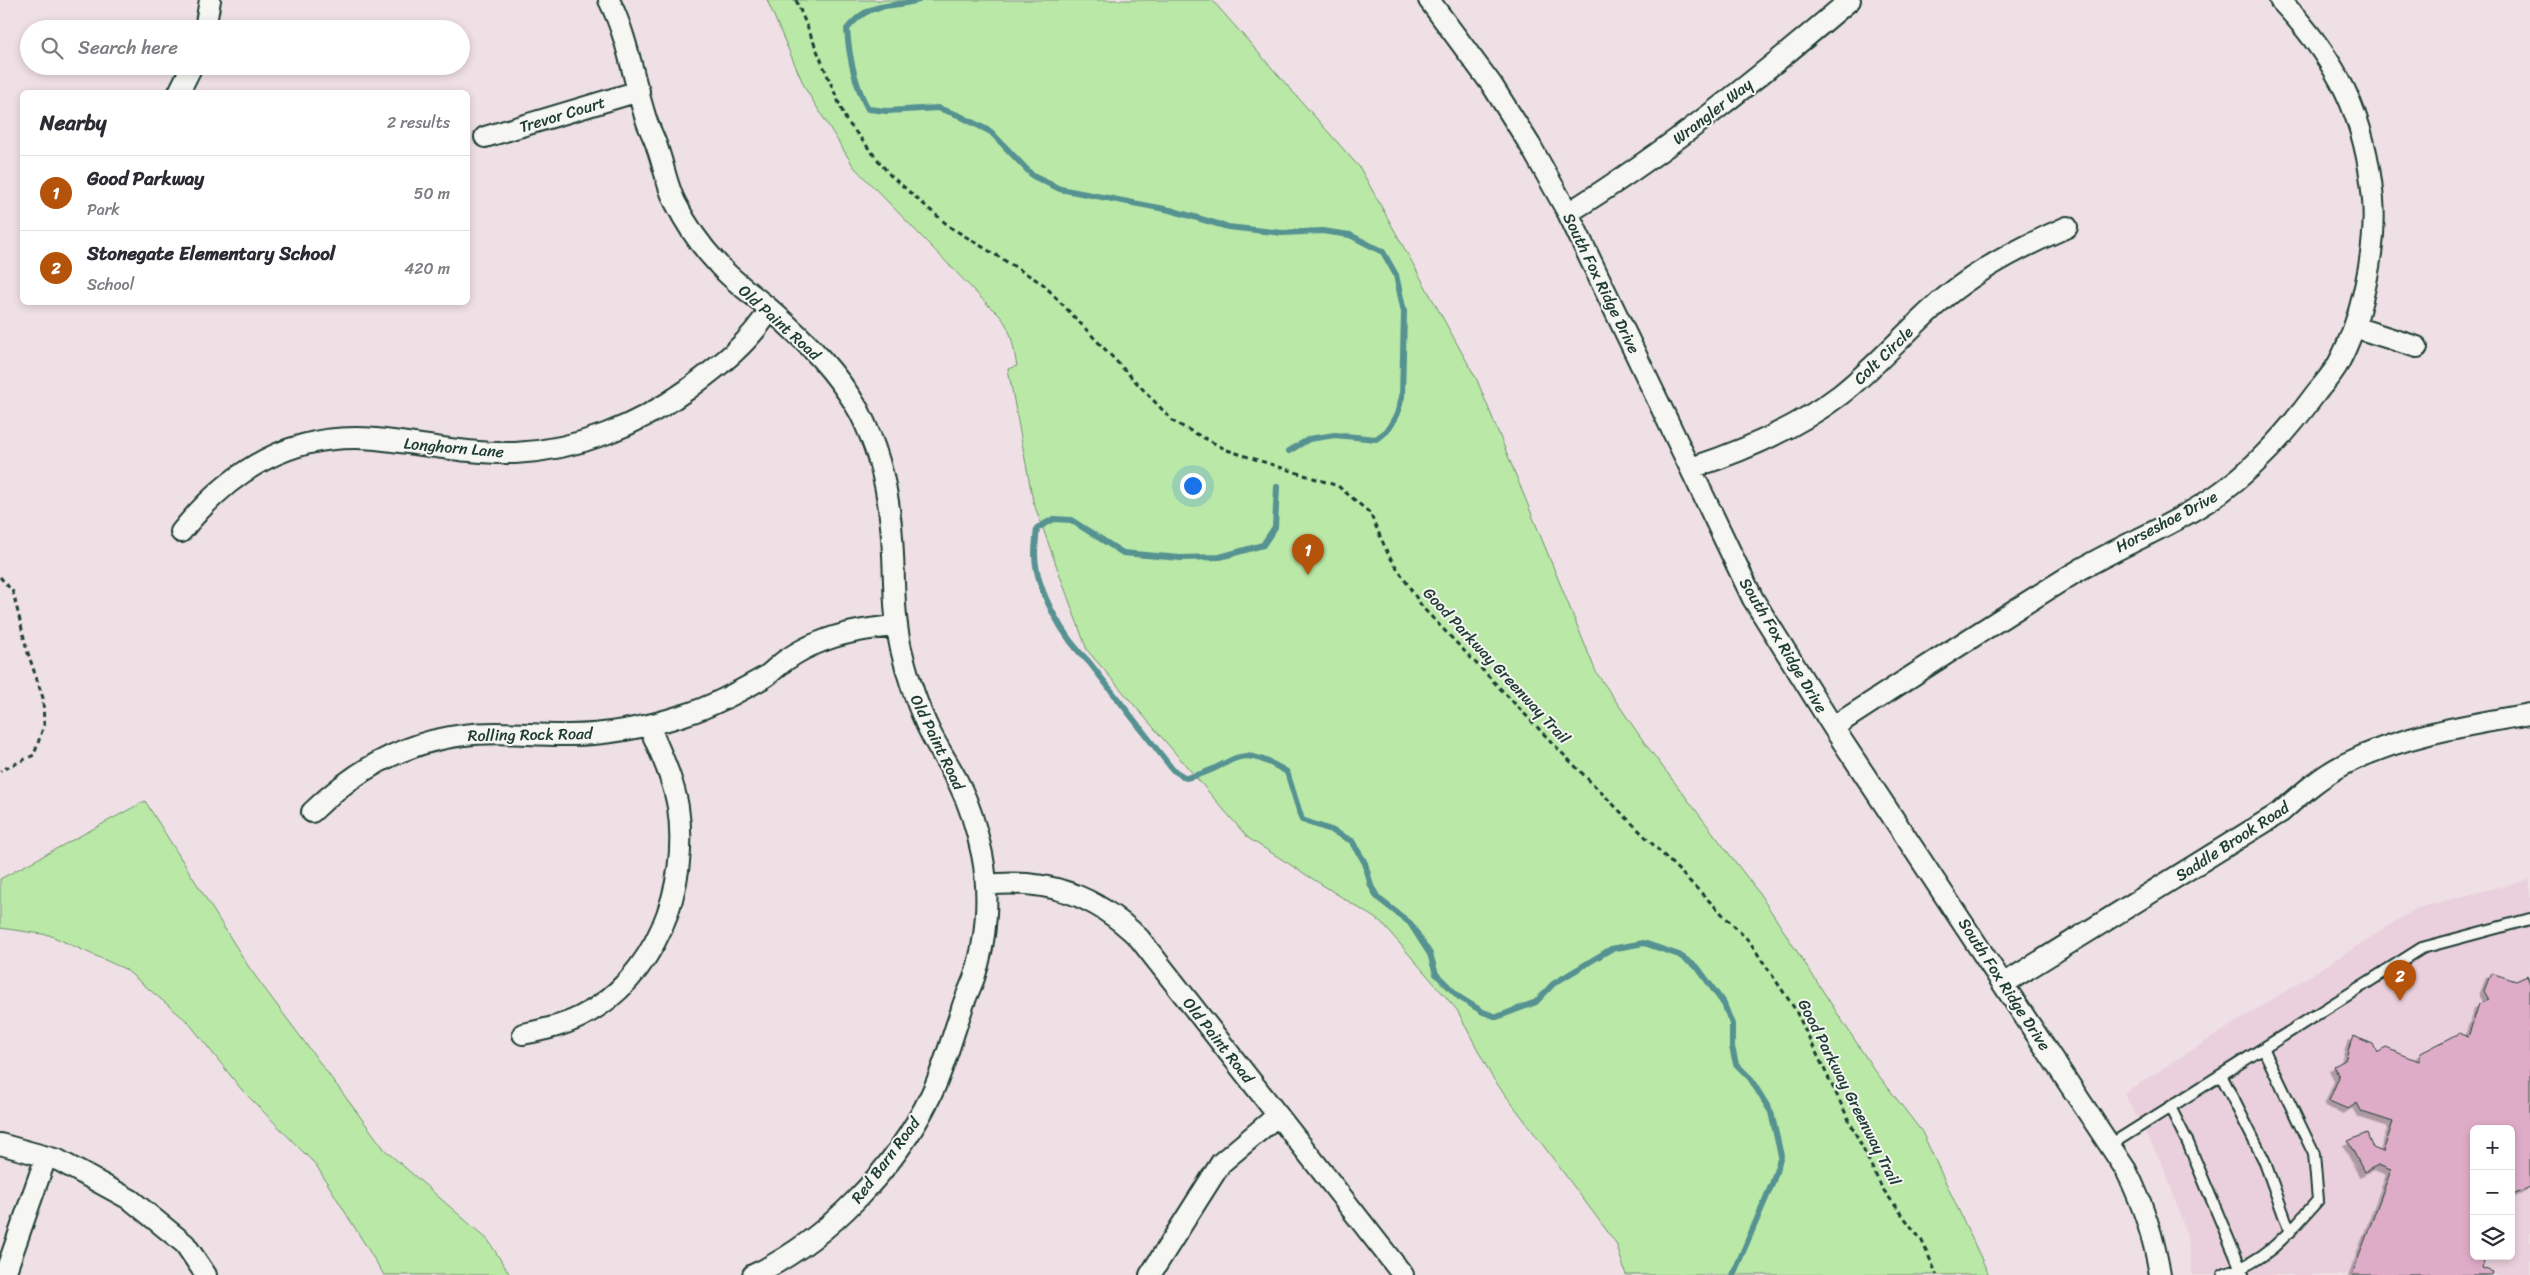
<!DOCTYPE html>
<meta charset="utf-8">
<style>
body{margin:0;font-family:Sriracha,sans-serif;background:#f7f7f7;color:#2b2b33}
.controls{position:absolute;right:15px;bottom:15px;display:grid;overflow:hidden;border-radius:8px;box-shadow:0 2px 8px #0003}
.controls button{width:45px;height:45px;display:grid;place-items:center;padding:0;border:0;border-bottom:1px solid #e1e1e2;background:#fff;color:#2b2b33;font:25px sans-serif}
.you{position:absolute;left:1192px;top:485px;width:18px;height:18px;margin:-12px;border:4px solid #fff;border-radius:50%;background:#1a73e8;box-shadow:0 0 0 8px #1a73e833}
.badge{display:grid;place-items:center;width:32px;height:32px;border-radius:50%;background:#b45309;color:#fff;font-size:16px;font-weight:700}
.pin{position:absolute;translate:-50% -41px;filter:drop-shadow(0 1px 2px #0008)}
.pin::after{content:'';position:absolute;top:26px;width:18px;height:15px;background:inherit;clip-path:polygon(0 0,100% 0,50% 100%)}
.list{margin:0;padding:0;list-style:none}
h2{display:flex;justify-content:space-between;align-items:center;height:65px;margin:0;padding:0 20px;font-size:21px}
h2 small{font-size:16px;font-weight:400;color:#7c7c81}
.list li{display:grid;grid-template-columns:32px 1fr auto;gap:15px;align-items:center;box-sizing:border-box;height:75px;padding:0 20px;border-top:1px solid #e1e1e2}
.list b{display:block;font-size:19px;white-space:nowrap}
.list p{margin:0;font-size:16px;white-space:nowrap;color:#7c7c81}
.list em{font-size:16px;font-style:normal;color:#7c7c81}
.icon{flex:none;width:28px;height:28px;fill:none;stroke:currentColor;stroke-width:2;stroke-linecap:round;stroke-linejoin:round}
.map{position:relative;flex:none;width:2530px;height:1275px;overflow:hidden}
.search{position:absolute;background:#fff;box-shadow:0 2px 8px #0003;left:20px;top:20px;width:450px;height:55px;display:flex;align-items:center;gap:12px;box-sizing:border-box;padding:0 18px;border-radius:28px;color:#7c7c81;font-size:19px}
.panel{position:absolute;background:#fff;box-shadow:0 2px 8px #0003;left:20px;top:90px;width:450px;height:215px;border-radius:8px}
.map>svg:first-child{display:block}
</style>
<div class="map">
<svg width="2530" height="1275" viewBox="0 0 2530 1275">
<defs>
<filter id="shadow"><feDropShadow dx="-4.5" dy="4.5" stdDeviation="0" flood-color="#0004"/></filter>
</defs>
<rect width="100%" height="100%" fill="#efe0e5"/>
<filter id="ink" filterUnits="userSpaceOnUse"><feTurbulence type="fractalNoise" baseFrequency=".02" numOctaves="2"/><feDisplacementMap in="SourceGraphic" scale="10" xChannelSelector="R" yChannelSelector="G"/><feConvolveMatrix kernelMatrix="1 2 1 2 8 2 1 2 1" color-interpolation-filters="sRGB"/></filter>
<g filter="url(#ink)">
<path fill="#ead0dc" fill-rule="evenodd" d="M2530 879V1275H2193L2186 1233 2165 1170 2124 1093 2417 908ZM2474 1129H2511V1256H2474Z"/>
<path fill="#bae8a7" stroke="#6c926e" d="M767 0H1212L1360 168 1477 380 1596 672 1646 745 1759 893 1873 1068 1922 1132 1989 1275H1626L1616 1243 1492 1077 1457 1010 1381 922 1248 838 1087 650 1033 501 1008 369 1017 366C1012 342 1012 323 990 307L854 167 805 88Z
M145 801 250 969 385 1150 488 1240 510 1275H384L316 1165 242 1090 188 1022 125 969 49 935 0 928V879Z"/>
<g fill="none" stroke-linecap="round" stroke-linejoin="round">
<path stroke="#559291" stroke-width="6" d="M919 0C888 9 870 0 847 29 849 57 855 85 868 109L887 111 938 108 958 115 991 132 1033 176 1060 189 1170 210 1228 227 1283 233 1322 231 1350 235 1383 252 1396 275 1404 312 1402 397 1397 414 1387 431 1376 439 1335 435 1309 439 1289 451
M1277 487 1275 527 1263 545 1220 557 1180 558 1123 553 1071 520 1054 519 1037 528C1036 537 1035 546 1035 555 1036 590 1064 639 1089 662L1173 770 1186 778C1237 768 1231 738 1287 772L1302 820 1331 830 1352 841 1365 863 1371 886 1378 898 1410 923 1430 954 1436 974 1459 997 1483 1012 1497 1017 1536 1002 1553 984 1611 949 1644 943 1679 955 1698 968 1724 1004 1732 1024V1047L1736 1064 1750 1078 1771 1112 1781 1156 1772 1184 1733 1275"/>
</g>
<path fill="#dfacc8" stroke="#1f3d34" filter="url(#shadow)" d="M2491 973 2516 981 2527 976 2530 984V1187L2511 1196V1129H2474V1256H2486L2482 1268 2493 1272 2492 1275H2352L2391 1170 2378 1165 2364 1172 2348 1141 2367 1133 2373 1148 2383 1152 2393 1122 2362 1112 2357 1103 2348 1109 2329 1101 2339 1077 2334 1066 2345 1060 2353 1036 2373 1044 2377 1053 2386 1048 2419 1061 2421 1053 2460 1033 2468 1037 2479 1004 2489 1000 2484 991Z"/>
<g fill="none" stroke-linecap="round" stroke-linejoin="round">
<g stroke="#1f3d34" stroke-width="14">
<path id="lane" d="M2221 1075 2264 1160 2290 1232
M2170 1107 2188 1143 2243 1274
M2110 1145 2422 948 2530 919
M2223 1275C2267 1261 2289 1233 2318 1200L2314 1154 2263 1048"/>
</g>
<g stroke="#1f3d34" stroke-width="24">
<path id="street" d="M609 0C628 38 633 79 646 119 649 129 654 137 657 147 664 166 666 183 675 202 686 224 700 245 717 263 733 282 754 295 772 311 806 341 837 372 859 411 876 444 886 480 890 517 896 561 891 604 901 649 908 677 917 706 930 732 939 750 950 766 959 784 970 806 977 830 982 854 990 893 987 940 974 978 970 989 964 1000 961 1012 951 1040 944 1068 931 1095 896 1168 826 1241 753 1275
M1429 0 1492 85 1530 145 1568 213 1753 599 1833 727 2126 1170C2143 1204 2154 1237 2160 1275
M205 29 210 0
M179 92 192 66
M485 137 639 91
M1568 213C1668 151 1761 76 1850 0
M2354 327 2417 347
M1691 468C1744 451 1795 429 1840 395 1877 366 1907 330 1943 299 1980 268 2023 246 2067 227
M181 532C231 469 293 431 376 439 423 444 468 454 515 453 577 450 637 426 687 390 719 366 749 344 770 309
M1833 727C1914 675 1994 622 2076 572 2123 544 2175 525 2220 493 2257 466 2289 430 2316 393 2323 384 2332 375 2338 364 2361 322 2377 248 2373 200 2366 116 2337 60 2280 0
M312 812C355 770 404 742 464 735 499 730 534 736 569 735 608 735 647 727 684 715 711 707 738 692 763 678 771 674 778 665 786 660 796 653 809 646 820 642 844 632 870 628 897 626
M986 885C1048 878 1095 895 1139 938L1403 1275
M2005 983 2281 812C2301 794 2321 776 2345 764 2403 735 2467 725 2530 714
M523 1034C542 1030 562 1026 580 1017 655 980 690 887 678 807 673 778 660 752 649 726
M0 1144 58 1160 131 1200 185 1244 206 1275
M5 1274 46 1157
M1150 1275 1221 1163 1278 1115"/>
</g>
<path stroke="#1f3d34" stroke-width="3" stroke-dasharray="5 4" stroke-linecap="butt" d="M796 0 846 120 890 175 950 227 1043 284 1174 422 1227 450 1338 486 1370 513 1388 554 1423 608 1564 755 1749 941 1795 1009 1882 1188 1922 1241 1937 1275
M0 577 13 592 27 650 43 698 44 725 34 755 0 771"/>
<use href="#lane" stroke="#f6f6f2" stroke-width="10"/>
<use href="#street" stroke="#f6f6f2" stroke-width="20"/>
</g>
</g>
<g text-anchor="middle" stroke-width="4" stroke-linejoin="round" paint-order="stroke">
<g font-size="16" fill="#1f3d34" stroke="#f6f6f2">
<text transform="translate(1712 111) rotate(-38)" y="6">Wrangler Way</text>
<text transform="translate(562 114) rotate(-17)" y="6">Trevor Court</text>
<text transform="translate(1602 283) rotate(64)" y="6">South Fox Ridge Drive</text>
<text transform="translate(780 322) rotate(42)" y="6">Old Paint Road</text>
<text transform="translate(1883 355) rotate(-44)" y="6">Colt Circle</text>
<text transform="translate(454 447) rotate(5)" y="6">Longhorn Lane</text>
<text transform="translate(2166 521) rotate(-28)" y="6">Horseshoe Drive</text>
<text transform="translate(1784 645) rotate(59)" y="6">South Fox Ridge Drive</text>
<text transform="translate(1497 665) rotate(47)" y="6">Good Parkway Greenway Trail</text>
<text transform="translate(530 734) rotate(-1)" y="6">Rolling Rock Road</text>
<text transform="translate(938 742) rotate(64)" y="6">Old Paint Road</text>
<text transform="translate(2232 841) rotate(-33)" y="6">Saddle Brook Road</text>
<text transform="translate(2005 984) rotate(57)" y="6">South Fox Ridge Drive</text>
<text transform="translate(1219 1040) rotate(52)" y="6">Old Paint Road</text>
<text transform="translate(1850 1092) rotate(63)" y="6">Good Parkway Greenway Trail</text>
<text transform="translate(885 1160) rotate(-53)" y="6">Red Barn Road</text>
</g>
</g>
</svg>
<div class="controls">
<button>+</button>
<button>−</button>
<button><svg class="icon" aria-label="layers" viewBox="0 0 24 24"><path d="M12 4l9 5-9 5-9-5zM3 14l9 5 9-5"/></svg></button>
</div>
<div class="you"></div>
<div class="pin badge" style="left:1308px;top:575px">1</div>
<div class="pin badge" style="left:2400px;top:1001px">2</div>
<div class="search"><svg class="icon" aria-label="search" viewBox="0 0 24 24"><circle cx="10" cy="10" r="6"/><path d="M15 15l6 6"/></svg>Search here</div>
<section class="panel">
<h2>Nearby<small>2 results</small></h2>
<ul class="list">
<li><span class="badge">1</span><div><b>Good Parkway</b><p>Park</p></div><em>50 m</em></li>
<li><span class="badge">2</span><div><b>Stonegate Elementary School</b><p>School</p></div><em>420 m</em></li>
</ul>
</section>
</div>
